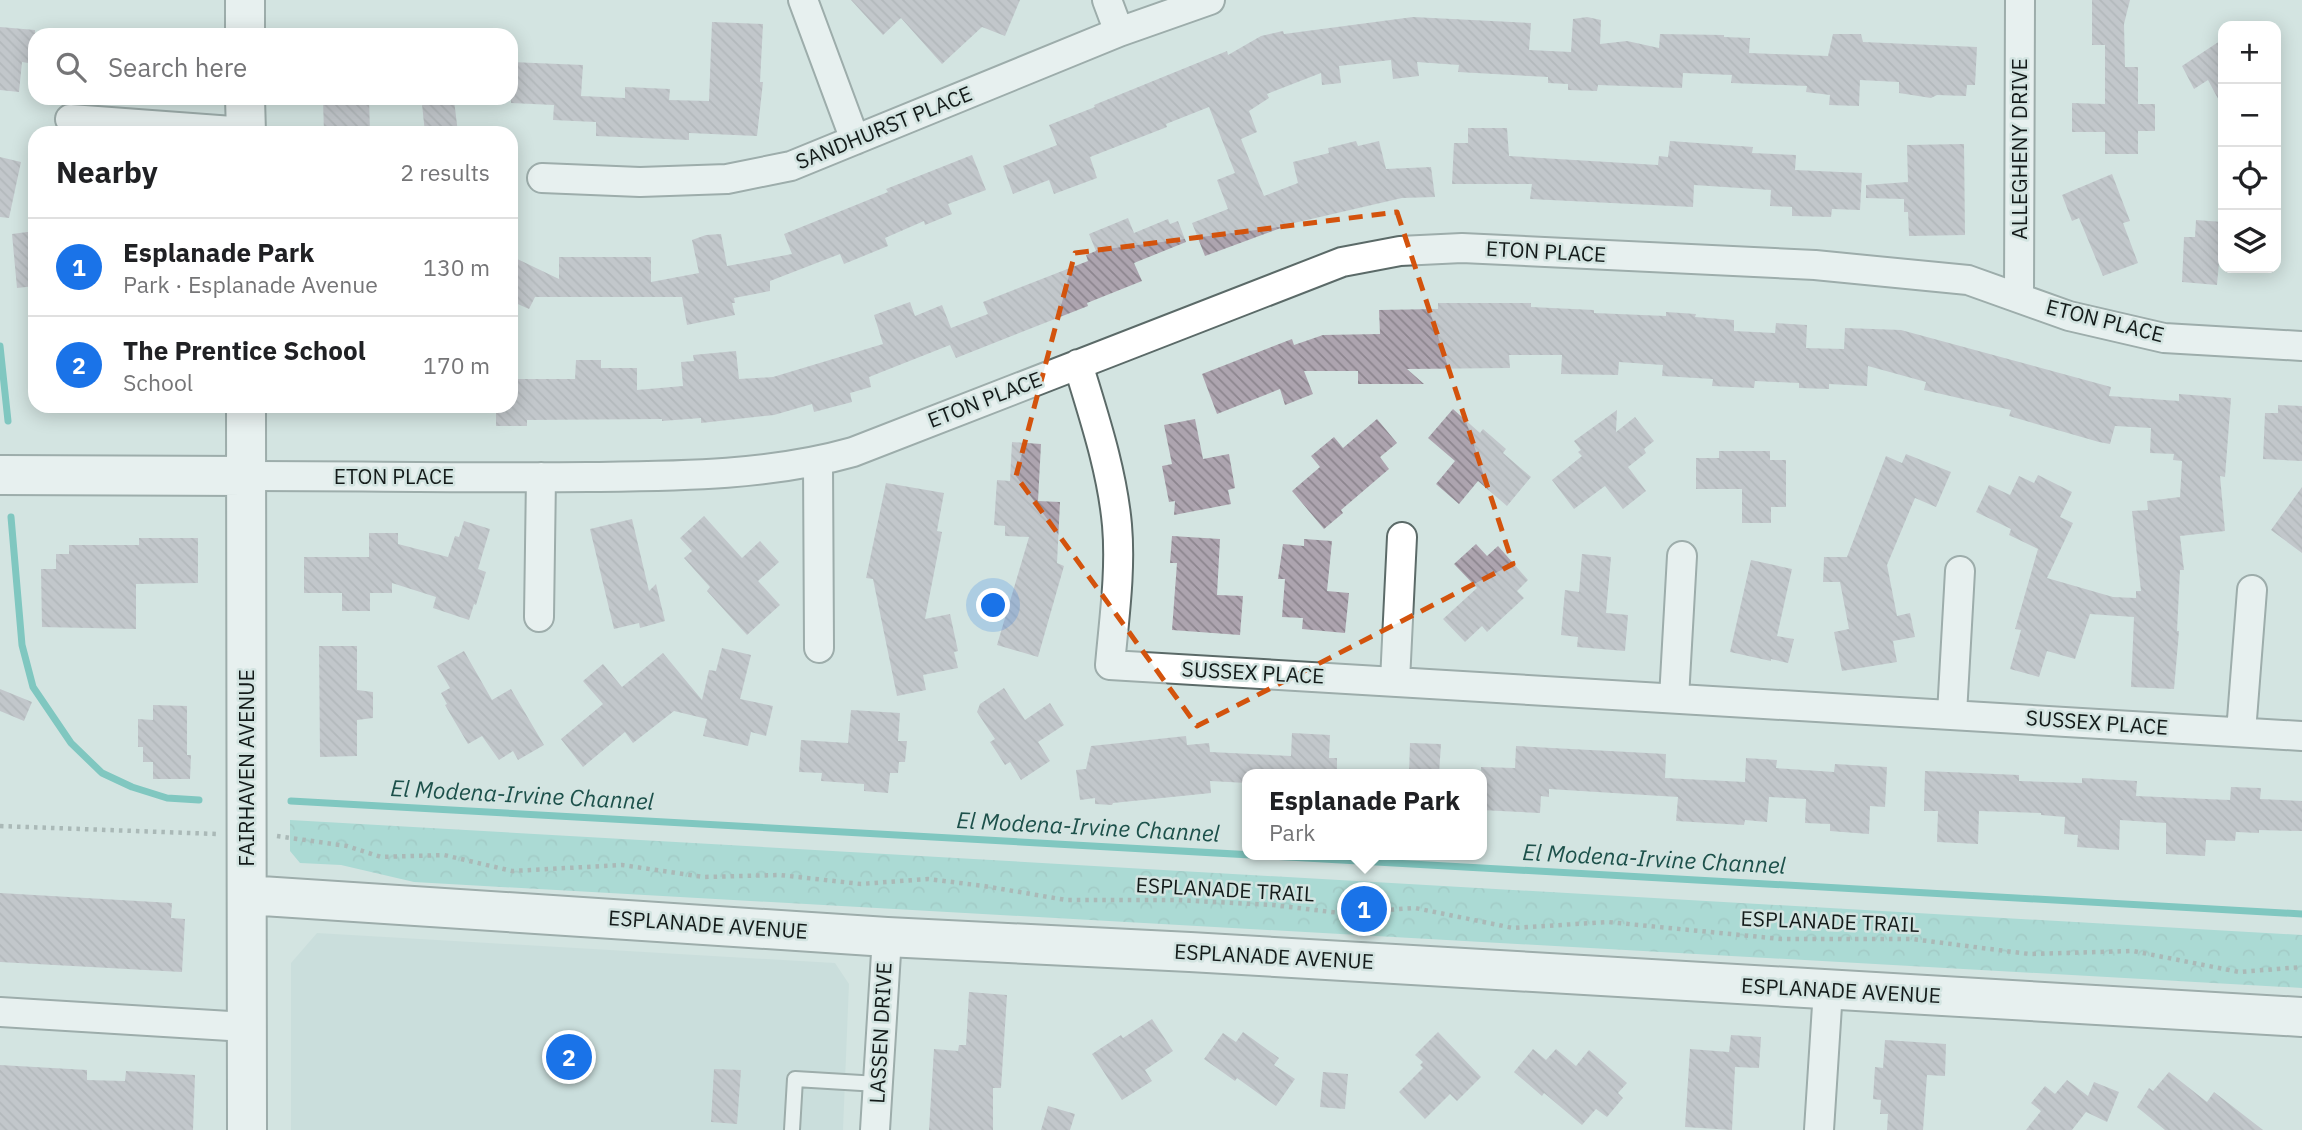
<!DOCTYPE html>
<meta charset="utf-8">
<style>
body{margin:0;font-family:"IBM Plex Sans",sans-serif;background:#f2f2f2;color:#202124}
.controls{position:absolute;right:21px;top:21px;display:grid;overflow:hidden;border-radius:14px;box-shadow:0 4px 18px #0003}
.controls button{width:63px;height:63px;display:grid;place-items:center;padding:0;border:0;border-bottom:2px solid #e0e0e0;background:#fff;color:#202124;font:35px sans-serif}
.you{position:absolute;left:994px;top:606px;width:24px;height:24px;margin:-18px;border:5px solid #fff;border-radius:50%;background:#1a73e8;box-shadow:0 0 0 10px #1a73e833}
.badge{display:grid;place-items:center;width:46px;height:46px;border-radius:50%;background:#1a73e8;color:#fff;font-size:23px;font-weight:700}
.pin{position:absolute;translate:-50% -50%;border:4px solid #fff;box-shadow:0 2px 7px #0006}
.popup{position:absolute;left:1242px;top:769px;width:245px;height:91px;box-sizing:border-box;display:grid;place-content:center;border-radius:14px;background:#fff;filter:drop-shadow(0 2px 5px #0005);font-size:23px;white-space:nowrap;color:#757577}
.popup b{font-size:26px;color:#202124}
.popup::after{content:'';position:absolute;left:50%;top:100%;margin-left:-14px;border:14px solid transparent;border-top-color:#fff}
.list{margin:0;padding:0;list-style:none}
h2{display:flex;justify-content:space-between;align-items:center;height:91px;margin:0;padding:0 28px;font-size:30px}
h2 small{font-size:23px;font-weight:400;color:#757577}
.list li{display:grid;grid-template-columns:46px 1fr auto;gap:21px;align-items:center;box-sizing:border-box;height:98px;padding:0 28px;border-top:2px solid #e0e0e0}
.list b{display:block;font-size:26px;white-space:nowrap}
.list p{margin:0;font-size:23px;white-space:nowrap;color:#757577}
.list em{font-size:23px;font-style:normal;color:#757577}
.icon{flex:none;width:38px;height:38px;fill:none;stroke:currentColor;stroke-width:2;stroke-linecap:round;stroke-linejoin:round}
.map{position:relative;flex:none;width:2302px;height:1130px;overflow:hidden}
.search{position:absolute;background:#fff;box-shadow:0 4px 18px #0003;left:28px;top:28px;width:490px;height:77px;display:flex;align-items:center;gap:18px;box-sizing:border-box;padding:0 24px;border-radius:21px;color:#757577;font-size:26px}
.panel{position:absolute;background:#fff;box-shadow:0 4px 18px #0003;left:28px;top:126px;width:490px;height:287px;border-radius:21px}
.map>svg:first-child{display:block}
</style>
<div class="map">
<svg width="2302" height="1130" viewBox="0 0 2302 1130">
<defs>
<pattern id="forest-crowns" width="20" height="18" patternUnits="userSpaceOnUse" patternTransform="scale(1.75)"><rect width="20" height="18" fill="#7bcec3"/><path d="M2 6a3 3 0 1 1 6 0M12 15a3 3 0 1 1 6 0" fill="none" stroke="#69b0a7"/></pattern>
<pattern id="building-back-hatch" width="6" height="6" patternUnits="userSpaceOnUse" patternTransform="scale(1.75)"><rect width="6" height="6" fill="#ada4af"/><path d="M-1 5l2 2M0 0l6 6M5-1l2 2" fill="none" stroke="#8c858e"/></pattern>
</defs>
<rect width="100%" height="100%" fill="#d3e4e1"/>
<path fill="#bfd8d4" d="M317 933 835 963 849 984 843 1130H291V963Z"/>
<path fill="url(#forest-crowns)" d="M290 820 2302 935V988L414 882 341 865 300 863 290 851Z"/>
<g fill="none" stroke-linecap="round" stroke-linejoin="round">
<path stroke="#1ba497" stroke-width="7" d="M0 346 8 421
M11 517 22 645 33 687 71 743 102 773 132 787 167 798 199 800
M291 801 2302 914"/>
</g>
<path fill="url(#building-back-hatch)" d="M851 0H1020L1005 36 982 27 942 64 901 18 883 35Z
M2092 0H2130L2124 24 2125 67H2138V104H2155V131H2138V154H2105V132H2072V103L2105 104V45H2092Z
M1413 17 1531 23 1529 50 1571 52 1573 19 1587 17 1601 20 1600 44 1627 41 1659 48 1660 34 1724 35V37L1750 38 1749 53 1828 56 1833 34H1861L1863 42 1977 47 1975 85H1967L1966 96 1937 95 1931 98 1899 93V82L1860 80 1859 106 1829 105 1830 95 1806 92 1807 86 1731 83 1732 75 1683 73 1682 88 1598 85 1597 91 1568 90V84L1548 83V77L1458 72 1459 65 1417 62 1419 76 1393 79 1391 60 1339 66 1341 83 1322 85 1321 73 1267 94 1269 98 1249 111 1257 132 1241 139 1264 196 1298 183 1293 162 1329 153 1328 148 1356 141 1358 146 1379 141 1386 169 1431 167 1435 197 1402 198 1294 223 1205 256 1192 223 1228 209 1217 180 1235 173 1209 107 1166 124 1167 127 1090 157 1097 178 1054 194 1049 180 1013 194 1003 166 1057 145 1049 125 1095 107 1094 105 1227 51 1228 55 1261 36 1283 31 1284 34Z
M712 22 763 24 760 82H763L757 136 689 133V140L596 136V122L553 120 554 105 511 103V62L583 65 581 96 625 98V87L670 89 669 100 709 101Z
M0 27 35 30V64L22 62 19 92 0 90Z
M2223 39V108L2208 80 2194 89 2182 66Z
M326 98H369L370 133H324L323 99Z
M437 99 454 100 458 133H425L422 104Z
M1468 128H1507L1509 156 1658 165 1659 156 1668 157 1670 141 1753 147 1752 153 1796 155 1795 170 1862 173 1860 210 1832 209 1831 217 1792 216V207L1770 206 1771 190 1694 185 1693 207 1530 199 1532 184H1452L1454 143H1468Z
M1964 144 1965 235 1909 236 1908 212H1904V199L1866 198V185L1908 182 1907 145Z
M972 155 986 190 948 204 952 214 925 225 924 221 885 238 888 246 844 264 840 254 770 281V291L734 298 735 303H732L735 315 687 325 682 297H535L529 309 511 301V256L559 279V257H651V282L699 273 692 240 706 235 721 234 727 266 792 254 784 234 888 192 886 189Z
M0 157 21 162 9 218 0 217Z
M2112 174 2130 221 2123 223 2138 263 2103 276 2079 218 2072 221 2062 195Z
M1128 218 1134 233 1168 219 1170 224 1178 221 1186 242 1134 263 1142 281 1087 303 1088 306 956 358 950 345 869 377 871 387 850 393 852 402 814 412 812 404 774 415 701 423V418L662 421V419L527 420V426H496V406H511V379H575L576 360H601V368H637V390L683 386 681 362 694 361 693 355 736 351 739 379 773 377 883 344 874 315 910 302 915 316 942 305 951 328 988 314 983 302 1088 261 1086 255 1096 251 1089 234Z
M2196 220 2223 222V262H2219L2217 285 2182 282 2184 237H2195Z
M35 231V286L17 288 12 234Z
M1438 303H1531V307L1594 310V313L1666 316V312L1696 314 1695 317 1734 320V331L1775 333 1776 323 1807 325 1806 348 1844 349 1845 328 1901 330 2111 387 2109 396 2179 401V394L2231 398 2225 477 2220 476 2225 531 2180 536 2184 570H2180L2177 631H2179L2174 689 2131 687 2134 617 2090 614 2075 659 2047 651 2039 677 2010 669 2021 630 2015 629 2038 549 2009 535 2011 529 1976 512 1989 485 2010 495 2019 476 2034 483 2038 475 2072 492 2060 517 2073 523 2047 578 2113 597 2136 598V591H2141L2132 511 2148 510 2147 501 2180 497 2182 461 2173 460 2174 454 2150 453 2151 428 2115 426 2110 444 2099 442 2009 416 2011 410 1924 390 1926 382 1868 366 1867 386 1829 384V389L1799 388V383L1755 381 1754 388 1712 386 1713 379 1662 376 1663 365 1619 362 1618 375 1561 374 1562 355H1509L1510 368 1407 369 1424 384H1358V371H1304L1313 394 1285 405 1280 389 1217 414 1202 374 1292 339 1294 345 1323 335 1380 334 1379 310 1438 309Z
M2278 405 2302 406V461L2263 459 2265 413H2278Z
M1453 409 1480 433 1483 429 1506 449 1503 453 1531 477 1507 506 1478 481 1459 504 1436 484 1455 461 1428 438Z
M1617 410 1616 432 1635 417 1654 441 1644 449 1646 453 1628 467 1646 491 1623 509 1605 486 1574 509 1552 480 1582 456 1578 452 1581 450 1574 441Z
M1195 419 1203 459 1229 454 1235 488 1228 490 1231 504 1174 515 1175 501 1169 502 1162 466 1172 464 1164 425Z
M1377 419 1397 443 1380 457 1389 469 1341 510 1343 513 1324 529 1292 491 1320 467 1311 456 1334 437 1343 448Z
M1012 442 1041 444 1038 501 1060 502 1057 563 1064 566 1038 657 997 645 1029 537 1005 536V526L994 525 997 480 1010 481Z
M1719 451H1770V460H1786V507H1771V523H1742V489H1696V458H1719Z
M1906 454 1951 472 1936 507 1915 498 1887 565 1897 616 1910 613 1915 637 1893 641 1897 662 1842 671 1834 632 1849 629 1840 582H1823L1824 557H1847L1886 456 1902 463Z
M886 483 944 493 937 531 942 532 925 619 950 614 958 651 954 652 958 668 923 675 926 690 897 696 873 579 866 578Z
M2302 487V553L2271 530Z
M704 516 742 558 760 541 779 562 758 581 780 605 747 635 707 591 710 587 684 558 692 551 680 538Z
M632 519 649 591 656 584 665 621 640 628 639 623 614 629 590 529Z
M464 521 490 529 478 569 486 572 476 605 474 604 469 620 433 608 436 597 392 583V593H370V611H342V593H304V557H369V533H398V544L448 557 455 536 459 537Z
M1172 536 1220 539 1217 595 1243 596 1240 635 1172 630 1177 563H1170Z
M139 538H198V583L136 584V629L42 627 41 569H56V554H69V545H139Z
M1304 539 1332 541 1327 591 1349 593 1345 633 1302 629 1303 618 1282 617 1285 579H1278L1283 544 1304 546Z
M1476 544 1487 556 1498 546 1528 580 1517 591 1524 598 1487 632 1482 626 1465 642 1443 619 1477 588 1454 564Z
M1582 554 1611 557 1606 613 1628 615 1625 651 1577 647 1578 637 1561 635 1565 590 1579 592Z
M1751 560 1792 569 1777 636 1794 639 1788 663 1771 659V661L1730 652Z
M319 646H357V690L373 692V718L357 720V756L320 757Z
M722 648 751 655 740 699 773 706 766 736 751 732 748 746 703 736 707 719 674 711 633 743 625 732 583 767 561 739 603 704 583 681 603 664 622 687 663 653 702 700 709 670 716 671Z
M464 651 492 700 511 689 544 745 518 760 513 751 499 760 482 736 468 744 445 705 447 704 441 693 450 688 437 666Z
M1004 688 1025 720 1050 703 1064 725 1038 742 1050 761 1021 780 1010 762 1005 765 990 742 995 739 977 712 980 704Z
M0 689 32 702 24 721 0 711Z
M153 705 187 706V755H191L190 779H153V762H143V747H138V719L153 720Z
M851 710 900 713 898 741H907L905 762H899L898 773H890L888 793 864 791V784L821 781 822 773 799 772 801 740 848 743Z
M1292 733 1330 735 1329 758H1337V774H1247V783L1210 781 1211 793 1113 803 1112 805 1095 804V798L1080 800 1076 770 1086 769 1091 746 1186 736 1187 745 1209 743 1210 752 1291 756Z
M1410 743 1441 744 1439 774H1409Z
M1516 746 1666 754 1665 778 1745 782 1746 758 1777 760 1776 768 1834 772 1835 764 1887 767 1885 807 1870 806 1869 834 1830 831V824L1805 823 1806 799 1769 797 1767 822 1745 820 1744 825 1676 821 1678 797 1549 789V797L1541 796 1540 813 1481 810V767L1515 768Z
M1925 771 2019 775V781L2082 783V778L2137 781 2136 796 2230 800 2231 787 2261 788 2260 799 2302 801V831L2259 830V833L2236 832 2235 841 2206 840 2205 856 2166 854V823L2120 820 2119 850 2077 847 2078 835 2064 834 2065 817 2041 815V813L1979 811 1978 844 1937 842 1938 811H1924Z
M0 893 172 903 171 918 185 919 182 972 0 962Z
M969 992 1007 995 1001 1088H993V1130H929L934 1049 958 1051 959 1045H966Z
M1152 1019 1173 1051 1145 1070 1152 1081 1122 1100 1092 1054 1121 1035 1123 1038Z
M1243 1032 1279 1058 1274 1065 1295 1079 1276 1106 1237 1078 1235 1081 1204 1059 1223 1033 1236 1042Z
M1438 1032 1481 1077 1457 1101 1450 1094 1425 1119 1399 1092 1423 1068 1420 1065 1423 1062 1415 1055Z
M1731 1035 1761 1037 1759 1068 1735 1067 1732 1130 1685 1127 1690 1049 1729 1052Z
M1885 1040 1946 1044 1945 1076 1927 1075 1923 1130H1887L1888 1114H1880L1881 1100 1873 1099 1875 1067 1883 1068Z
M1533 1049 1546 1060 1556 1049 1576 1066 1589 1050 1627 1083 1618 1093 1623 1098 1607 1117 1596 1109 1582 1125 1544 1093 1542 1096 1514 1072Z
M0 1065 87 1070V1080L125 1081 126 1071 195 1075 193 1130H0Z
M714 1069 741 1070 737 1124 711 1122Z
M1323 1072 1348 1074 1345 1109 1320 1107Z
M2169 1072 2207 1102 2214 1092 2263 1130H2165L2137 1107 2149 1088 2153 1091Z
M2067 1080 2088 1096 2094 1082 2119 1092 2107 1122 2086 1112 2072 1130H2026L2041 1111 2031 1103 2045 1086 2055 1094Z
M1048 1106 1075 1114 1070 1130H1041Z"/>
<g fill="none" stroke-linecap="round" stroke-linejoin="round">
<g stroke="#5b6a68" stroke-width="18">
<path id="lane" d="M792 1130 795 1079 878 1084"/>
</g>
<g stroke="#5b6a68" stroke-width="32">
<path id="street" d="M803 0 855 140
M1107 0 1119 32
M70 119 246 132
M542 178 640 182 727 179 791 166 1119 32 1210 0
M2019 297 2020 0
M1078 364C1094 417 1112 470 1117 525 1121 571 1114 619 1110 665L2302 736
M818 462 819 648
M246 476C360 476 474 478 588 477 676 476 768 476 853 452L1342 262 1400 251 1462 248 1815 265 1968 280 2069 316 2164 338 2302 346
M539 617 541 477
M1395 681 1402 537
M1674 698 1682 556
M1952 714 1960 571
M2241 732 2252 590
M0 1012 246 1027
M875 1130 887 937
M1819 1130 1828 990"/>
</g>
<g stroke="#5b6a68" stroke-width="42">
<path id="secondary" d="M245 0V35
M245 98 246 133
M246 406 247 1130
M0 475 246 476
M247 895 887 937 1190 952 2302 1017"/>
</g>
<path stroke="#798583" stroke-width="4.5" stroke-dasharray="3.5 5" stroke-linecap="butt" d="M0 826 216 834
M277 836 347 846 381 857 444 855 512 871 622 865 703 877 780 875 861 884 928 879 984 886 1066 900H1176L1273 905 1340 913 1415 908 1513 928 1608 922 1781 939H1912L2029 954 2133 951 2239 972 2302 967"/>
<use href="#lane" stroke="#fff" stroke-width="14"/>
<use href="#street" stroke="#fff" stroke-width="28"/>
<use href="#secondary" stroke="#fff" stroke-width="38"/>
</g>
<path d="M0 0H2302V1130H0ZM1397 212 1513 564 1197 726 1016 476 1075 253Z" fill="#d3e4e1" fill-opacity=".55" fill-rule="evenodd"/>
<path fill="none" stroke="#d3530d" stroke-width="5" stroke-dasharray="14 9" stroke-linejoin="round" d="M1397 212 1513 564 1197 726 1016 476 1075 253Z"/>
<g text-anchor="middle" stroke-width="5" stroke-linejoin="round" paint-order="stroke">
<g font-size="21" fill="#141b1a" stroke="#d3e4e1">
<text transform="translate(884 128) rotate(-22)" y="7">SANDHURST PLACE</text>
<text transform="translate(2020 149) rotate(-90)" y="7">ALLEGHENY DRIVE</text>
<text transform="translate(1546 252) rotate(3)" y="7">ETON PLACE</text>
<text transform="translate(2105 321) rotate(14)" y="7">ETON PLACE</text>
<text transform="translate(985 400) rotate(-21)" y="7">ETON PLACE</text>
<text x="394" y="484">ETON PLACE</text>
<text transform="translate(1253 673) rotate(3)" y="7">SUSSEX PLACE</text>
<text transform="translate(2097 723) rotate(4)" y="7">SUSSEX PLACE</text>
<text transform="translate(247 768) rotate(-90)" y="7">FAIRHAVEN AVENUE</text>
<text transform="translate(1225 890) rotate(3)" y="7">ESPLANADE TRAIL</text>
<text transform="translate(1830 922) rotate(2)" y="7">ESPLANADE TRAIL</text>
<text transform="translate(708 925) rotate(4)" y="7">ESPLANADE AVENUE</text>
<text transform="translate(1274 957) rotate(3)" y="7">ESPLANADE AVENUE</text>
<text transform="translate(1841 991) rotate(3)" y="7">ESPLANADE AVENUE</text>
<text transform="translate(881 1033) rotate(-87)" y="7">LASSEN DRIVE</text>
</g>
<g font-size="23" font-style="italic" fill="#1d514b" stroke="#d3e4e1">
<text transform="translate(522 795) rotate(3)" y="8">El Modena-Irvine Channel</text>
<text transform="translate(1088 827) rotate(3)" y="8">El Modena-Irvine Channel</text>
<text transform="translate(1654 859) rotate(3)" y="8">El Modena-Irvine Channel</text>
</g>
</g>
</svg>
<div class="controls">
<button>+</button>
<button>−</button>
<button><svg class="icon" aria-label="locate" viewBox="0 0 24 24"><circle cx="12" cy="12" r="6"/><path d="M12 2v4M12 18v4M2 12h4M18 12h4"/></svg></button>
<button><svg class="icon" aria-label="layers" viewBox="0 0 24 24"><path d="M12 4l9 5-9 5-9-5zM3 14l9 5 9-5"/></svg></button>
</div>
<div class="you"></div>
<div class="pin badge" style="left:1364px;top:909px">1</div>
<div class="popup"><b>Esplanade Park</b>Park</div>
<div class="pin badge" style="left:569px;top:1057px">2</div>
<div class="search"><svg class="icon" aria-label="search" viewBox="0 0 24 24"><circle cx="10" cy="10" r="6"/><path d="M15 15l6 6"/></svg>Search here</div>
<section class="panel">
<h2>Nearby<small>2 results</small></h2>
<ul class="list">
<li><span class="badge">1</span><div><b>Esplanade Park</b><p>Park · Esplanade Avenue</p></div><em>130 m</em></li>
<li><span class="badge">2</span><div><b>The Prentice School</b><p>School</p></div><em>170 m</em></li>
</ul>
</section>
</div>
